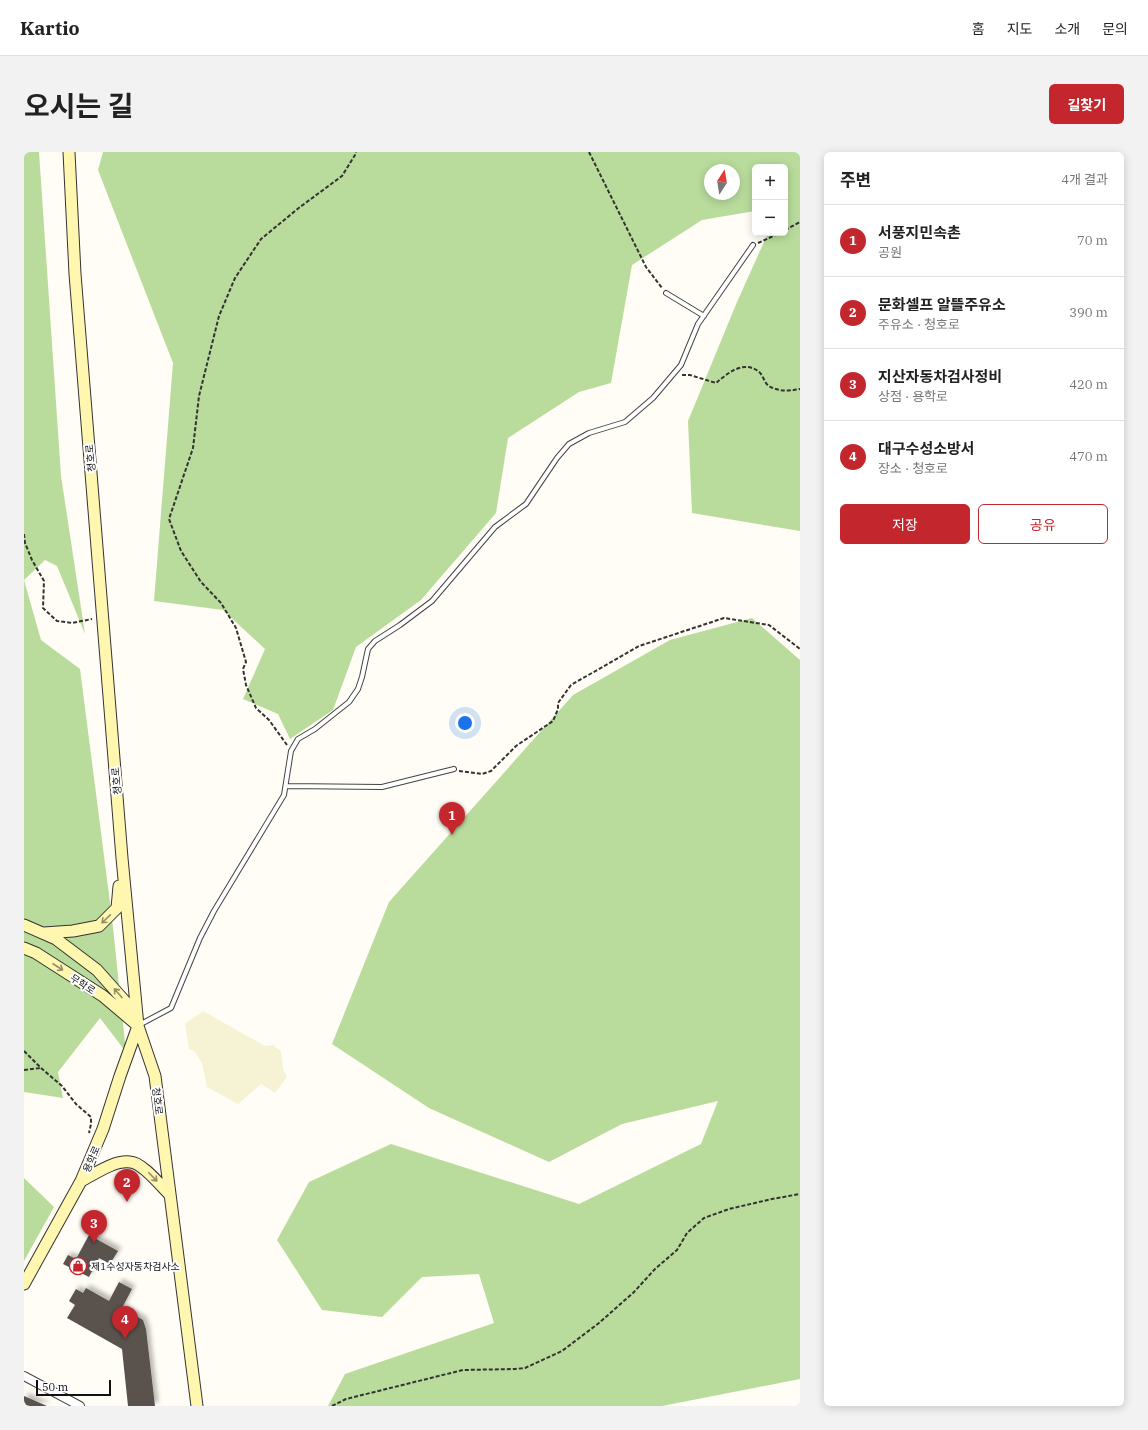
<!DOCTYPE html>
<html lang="ko">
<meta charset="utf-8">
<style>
body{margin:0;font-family:"IBM Plex Serif","Noto Sans KR",serif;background:#f2f2f2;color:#222}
.controls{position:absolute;right:12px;top:12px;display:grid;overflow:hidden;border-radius:6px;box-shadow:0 2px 10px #0003}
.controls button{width:36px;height:36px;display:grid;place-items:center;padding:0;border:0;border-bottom:1px solid #e0e0e0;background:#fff;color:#222;font:20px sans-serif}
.compass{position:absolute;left:680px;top:12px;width:36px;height:36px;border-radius:50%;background:#fff;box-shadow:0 2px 10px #0003;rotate:12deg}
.scale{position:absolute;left:12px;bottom:10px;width:75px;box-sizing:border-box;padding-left:4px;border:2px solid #111;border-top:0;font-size:11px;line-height:14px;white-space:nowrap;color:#111;-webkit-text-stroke:3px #fff;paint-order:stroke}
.you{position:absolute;left:441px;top:571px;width:14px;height:14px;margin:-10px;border:3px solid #fff;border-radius:50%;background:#1a73e8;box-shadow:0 0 0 6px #1a73e833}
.badge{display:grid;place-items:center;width:26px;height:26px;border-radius:50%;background:#c4262e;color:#fff;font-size:13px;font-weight:700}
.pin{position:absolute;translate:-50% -33px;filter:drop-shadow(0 1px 2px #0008)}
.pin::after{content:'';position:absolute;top:21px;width:14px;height:12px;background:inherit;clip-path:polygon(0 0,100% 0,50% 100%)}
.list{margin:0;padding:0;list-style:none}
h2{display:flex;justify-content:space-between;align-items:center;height:52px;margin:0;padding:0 16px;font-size:17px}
h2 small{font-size:13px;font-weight:400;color:#767676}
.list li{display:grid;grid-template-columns:26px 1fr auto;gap:12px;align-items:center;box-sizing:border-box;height:72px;padding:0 16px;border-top:1px solid #e0e0e0}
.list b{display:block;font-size:15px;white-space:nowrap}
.list p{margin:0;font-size:13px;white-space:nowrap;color:#767676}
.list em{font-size:13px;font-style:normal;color:#767676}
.actions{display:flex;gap:8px;padding:12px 16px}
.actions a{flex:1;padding:9px 0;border:1px solid #c4262e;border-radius:6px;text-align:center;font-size:14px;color:#c4262e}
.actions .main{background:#c4262e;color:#fff}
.map{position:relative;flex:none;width:776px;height:1254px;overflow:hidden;border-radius:6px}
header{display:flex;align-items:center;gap:24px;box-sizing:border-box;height:56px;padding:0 20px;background:#fff;border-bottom:1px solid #e0e0e0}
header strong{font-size:19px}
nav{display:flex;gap:22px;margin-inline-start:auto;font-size:14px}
.intro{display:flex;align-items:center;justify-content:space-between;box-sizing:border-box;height:96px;padding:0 24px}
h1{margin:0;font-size:28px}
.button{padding:10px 18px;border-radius:6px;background:#c4262e;color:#fff;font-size:14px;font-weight:700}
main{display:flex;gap:24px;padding:0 24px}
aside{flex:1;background:#fff;border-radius:6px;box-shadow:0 2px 10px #0003}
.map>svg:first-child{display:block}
</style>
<header>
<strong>Kartio</strong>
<nav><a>홈</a><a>지도</a><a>소개</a><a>문의</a></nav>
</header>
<div class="intro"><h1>오시는 길</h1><a class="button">길찾기</a></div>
<main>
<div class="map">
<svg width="776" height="1254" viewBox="0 0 776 1254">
<defs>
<filter id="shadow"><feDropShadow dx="3.5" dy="-3.5" stdDeviation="2" flood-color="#0004"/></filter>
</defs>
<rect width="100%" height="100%" fill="#fffdf5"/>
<path fill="#f6f3d4" d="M179 859 241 894 249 893 257 899 259 917 263 925 251 941 237 932 214 952 183 935 178 911 171 900 165 897 161 872Z"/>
<path fill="#b9dc9c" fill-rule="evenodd" d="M0 0H15L37 324 61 482 33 414 21 408 0 428 17 488 56 517 88 766 102 900 76 866 34 920 39 946 0 940Z
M79 0H776V379L668 361 664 269 713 150 744 81H761V15H731V59L678 68 608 113 587 231 555 240 484 286 472 361 397 448 332 495 309 558 266 587 254 562 219 547 241 497 199 458 130 449 149 211 74 18ZM686 18H710V42H686Z
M728 466 776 508V1227L638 1254H304L321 1222 470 1171 455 1122 398 1125 358 1165 298 1158 253 1088 285 1030 367 992 555 1052 677 992 694 949 598 972 525 1010 405 956 308 892 365 750 549 543 646 488Z
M0 1026 30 1055 0 1109Z"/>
<path fill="#5a524d" filter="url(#shadow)" d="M65 1083 94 1099 86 1112 75 1106 65 1125 39 1112 44 1103 52 1107Z
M95 1130 108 1137 98 1156 119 1168 122 1177 131 1254H104L98 1197 43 1166 51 1153 45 1149 52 1137 59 1141 62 1136 85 1149Z
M0 1244 23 1254H0Z"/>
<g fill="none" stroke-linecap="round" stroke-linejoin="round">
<g stroke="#444" stroke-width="6">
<path id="lane" d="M642 141 680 164
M262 634 358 635 430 617
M115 873 147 856 176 786 190 759 260 643 267 599 274 587 291 577 325 550 334 537 338 525 344 497 351 489 376 473 408 449 471 375 502 352 533 306 545 292 565 281 601 270 629 246 657 213 674 172 729 93"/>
</g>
<g stroke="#444" stroke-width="10">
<path id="street" d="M0 1224 56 1254"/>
</g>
<g stroke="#333" stroke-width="13">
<path id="secondary" d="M45 0 51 122 98 706 114 874 131 924 173 1254
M0 773 32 787 73 818 106 855 111 866
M20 781 49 779 75 774 93 756 95 734
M0 796 12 801 79 844 112 872
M57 1029C71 1022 90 1008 106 1010 118 1010 137 1034 146 1043
M0 1132 57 1029 79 977 96 924 114 874"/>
</g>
<path stroke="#333" stroke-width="2" stroke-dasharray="4 2" stroke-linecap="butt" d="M565 0 622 115 638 136
M761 78 776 70
M734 91 756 81
M658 223H666L692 231C703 222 718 208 734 219 739 222 740 231 745 234 755 240 766 239 776 237
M0 382 1 391 8 408 20 429 19 456 33 469 48 471 68 467
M263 593 245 568 232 556 222 533 219 517 222 510 212 476 197 451 177 430 157 399 145 367 169 296 175 244 195 164 211 126 237 87 276 55 318 24 331 3 332 0
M435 619 458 622 467 619 492 594 529 569 534 557V551L547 533 615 494 700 466 745 473 776 497
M0 899 17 916 38 934 52 952 67 965V972L65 981
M0 918 17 916
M308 1254 322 1247 439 1218 491 1217 501 1216 538 1199 575 1171 610 1140 631 1117 653 1098 663 1081 680 1066 705 1057 748 1047 776 1042"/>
<use href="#lane" stroke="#fff" stroke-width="4"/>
<use href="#street" stroke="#fff" stroke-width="8"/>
<use href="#secondary" stroke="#fff6b0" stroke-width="11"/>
</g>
<defs><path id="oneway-shaft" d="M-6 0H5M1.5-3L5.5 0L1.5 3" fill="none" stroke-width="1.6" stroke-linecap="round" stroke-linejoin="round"/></defs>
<g stroke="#948f68">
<use href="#oneway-shaft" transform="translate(82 767) rotate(136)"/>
<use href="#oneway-shaft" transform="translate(34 815) rotate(33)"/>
<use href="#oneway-shaft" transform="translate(94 841) rotate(-131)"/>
<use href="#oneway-shaft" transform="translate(129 1025) rotate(46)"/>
</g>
<defs>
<g id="shop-ring" transform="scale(0.9)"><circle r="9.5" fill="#fff" stroke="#c4262e" stroke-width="1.5"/><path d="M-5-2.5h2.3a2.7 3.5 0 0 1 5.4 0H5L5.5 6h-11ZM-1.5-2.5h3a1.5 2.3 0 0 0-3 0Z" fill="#c4262e"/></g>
</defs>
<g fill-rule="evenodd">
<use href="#shop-ring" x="54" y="1114"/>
</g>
<g text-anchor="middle" stroke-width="4" stroke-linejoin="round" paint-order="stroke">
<g font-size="10" fill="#111" stroke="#fff">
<text transform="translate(66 306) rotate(-95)" y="4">청호로</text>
<text transform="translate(92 629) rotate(-95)" y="4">청호로</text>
<text transform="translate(59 832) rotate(33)" y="4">무학로</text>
<text transform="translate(134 949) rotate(83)" y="4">청호로</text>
<text transform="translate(67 1007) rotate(-67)" y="4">용학로</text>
</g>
<g font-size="10" fill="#111" stroke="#fff" text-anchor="start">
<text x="67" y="1118">제1수성자동차검사소</text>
</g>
</g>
</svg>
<div class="controls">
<button>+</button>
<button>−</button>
</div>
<svg class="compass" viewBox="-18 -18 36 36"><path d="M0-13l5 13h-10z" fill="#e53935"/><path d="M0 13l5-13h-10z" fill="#767676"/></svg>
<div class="scale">50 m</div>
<div class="you"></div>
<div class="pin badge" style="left:428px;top:683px">1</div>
<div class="pin badge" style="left:103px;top:1050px">2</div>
<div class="pin badge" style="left:70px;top:1091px">3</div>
<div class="pin badge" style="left:101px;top:1187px">4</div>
</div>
<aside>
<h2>주변<small>4개 결과</small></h2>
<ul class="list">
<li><span class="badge">1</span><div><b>서풍지민속촌</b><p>공원</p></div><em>70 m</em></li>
<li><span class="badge">2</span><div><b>문화셀프 알뜰주유소</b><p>주유소 · 청호로</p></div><em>390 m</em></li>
<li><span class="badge">3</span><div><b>지산자동차검사정비</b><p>상점 · 용학로</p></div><em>420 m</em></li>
<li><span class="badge">4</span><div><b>대구수성소방서</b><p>장소 · 청호로</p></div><em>470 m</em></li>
</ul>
<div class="actions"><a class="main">저장</a><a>공유</a></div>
</aside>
</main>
